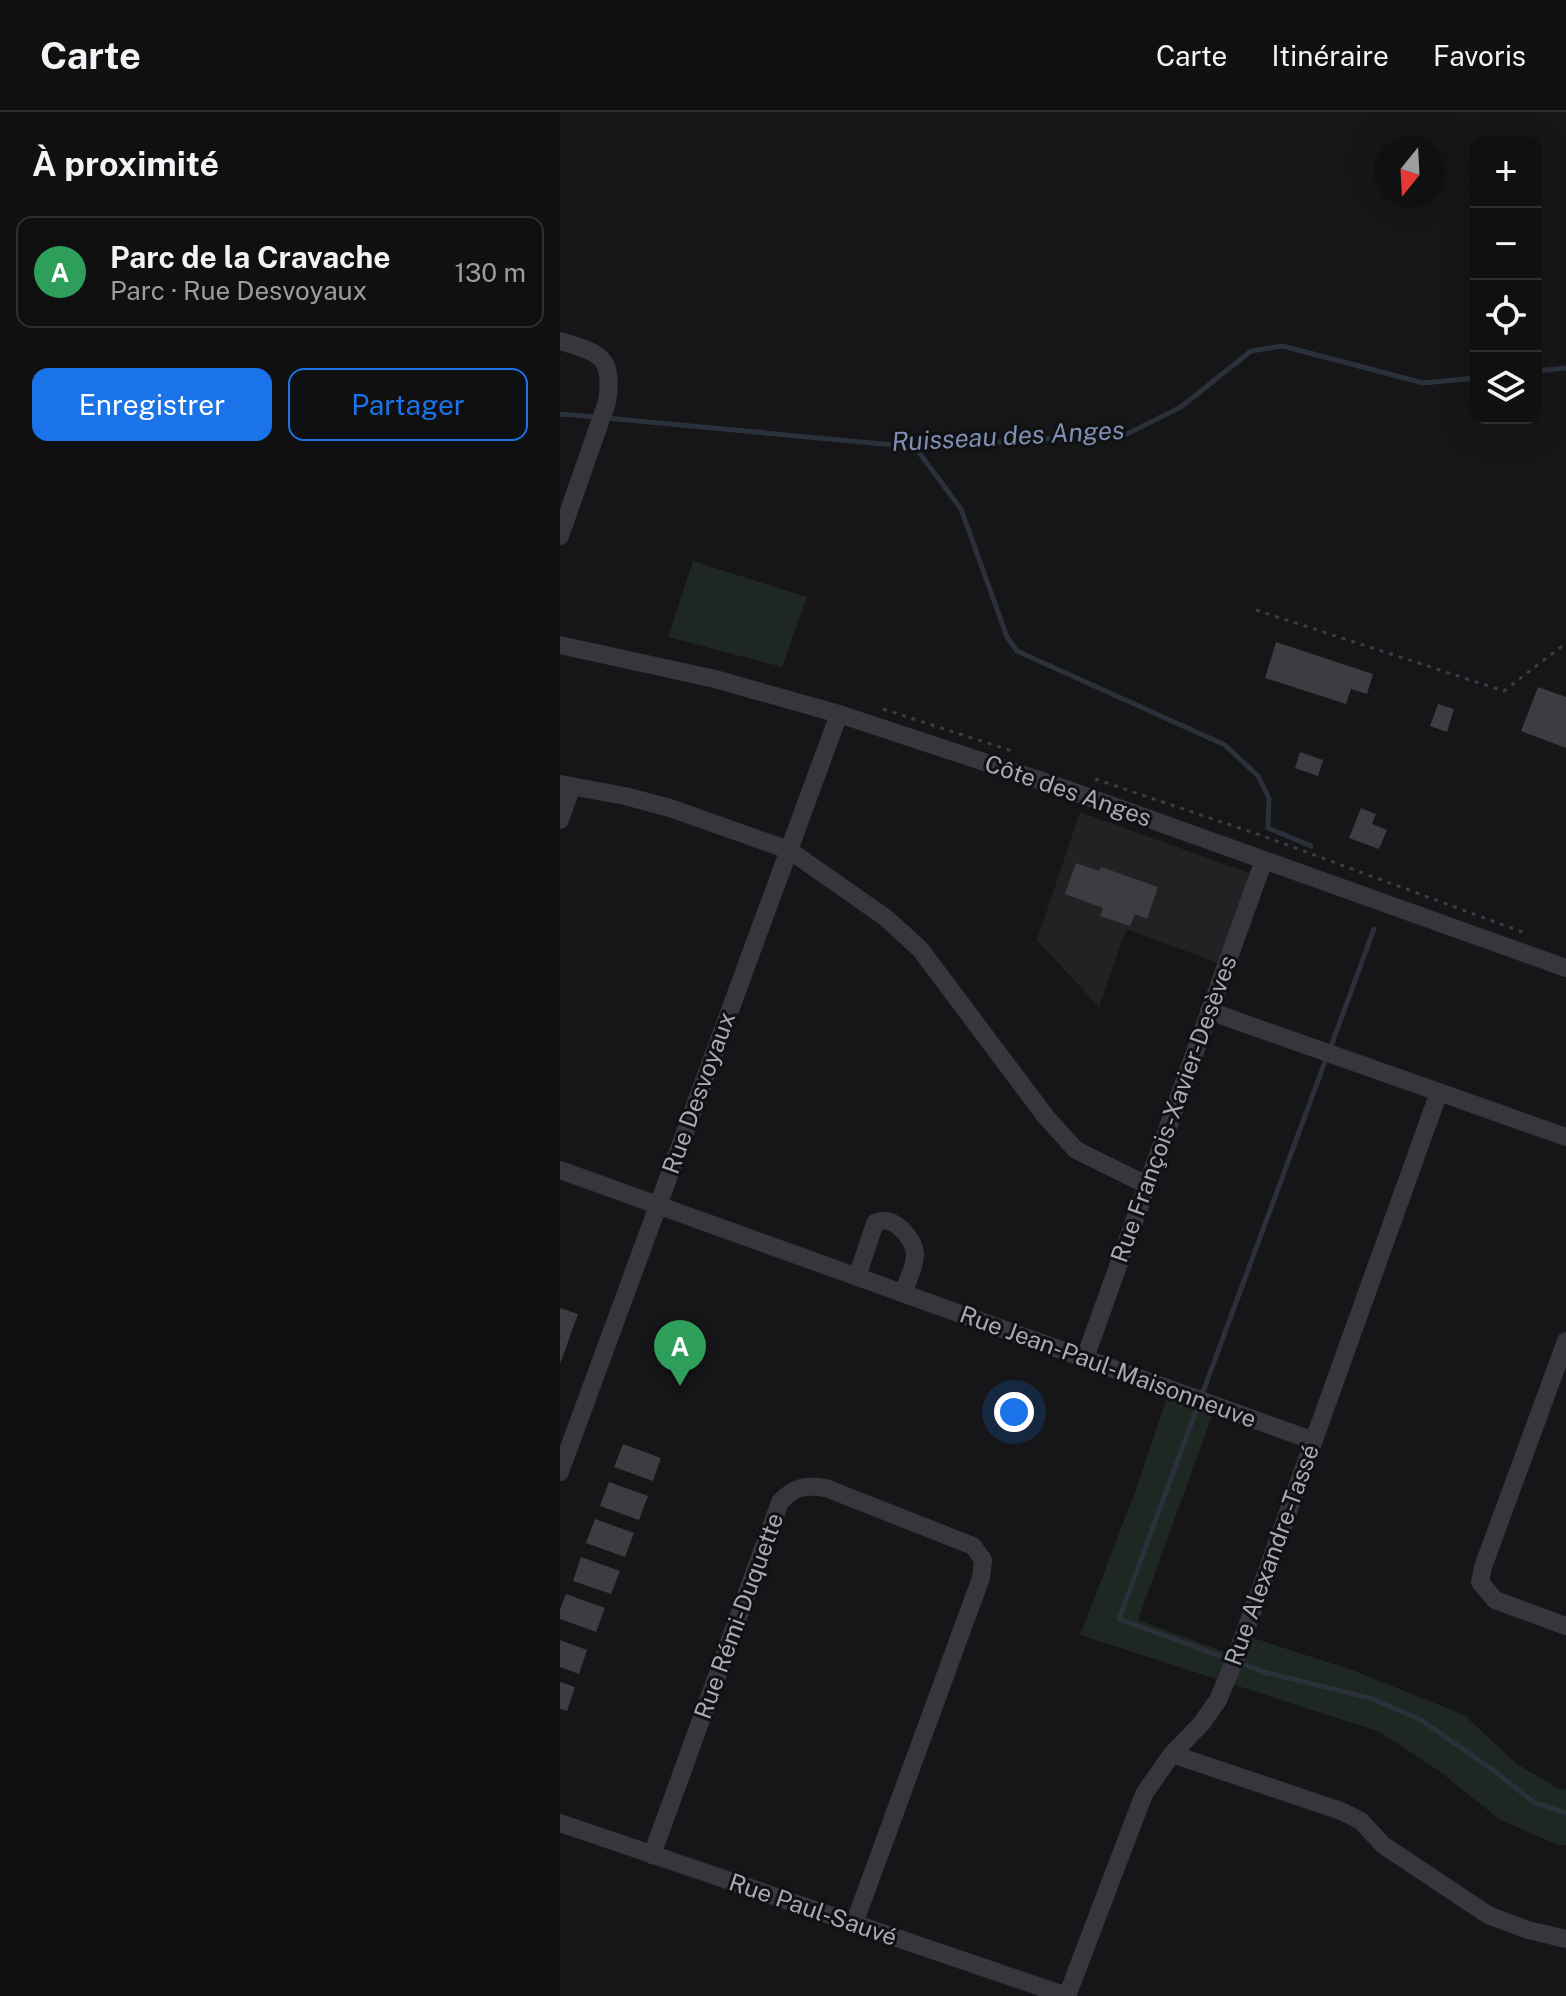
<!DOCTYPE html>
<html lang="fr">
<meta charset="utf-8">
<style>
body{margin:0;font-family:"Public Sans",sans-serif;background:#19191a;color:#f1f3f6}
.controls{position:absolute;right:24px;top:24px;display:grid;overflow:hidden;border-radius:16px;box-shadow:0 8px 32px #0002}
.controls button{width:72px;height:72px;display:grid;place-items:center;padding:0;border:0;border-bottom:2px solid #303031;background:#101011;color:#f1f3f6;font:40px sans-serif}
.compass{position:absolute;left:814px;top:24px;width:72px;height:72px;border-radius:50%;background:#101011;box-shadow:0 8px 32px #0002;rotate:198deg}
.you{position:absolute;left:454px;top:1300px;width:28px;height:28px;margin:-20px;border:6px solid #fff;border-radius:50%;background:#1a73e8;box-shadow:0 0 0 12px #1a73e833}
.badge{display:grid;place-items:center;width:52px;height:52px;border-radius:50%;background:#1a73e8;color:#fff;font-size:26px;font-weight:700}
.pin{position:absolute;translate:-50% -66px;filter:drop-shadow(0 2px 4px #0008)}
.pin::after{content:'';position:absolute;top:42px;width:28px;height:24px;background:inherit;clip-path:polygon(0 0,100% 0,50% 100%)}
.list{margin:0;padding:0;list-style:none}
h2{display:flex;justify-content:space-between;align-items:center;height:104px;margin:0;padding:0 32px;font-size:34px}
h2 small{font-size:26px;font-weight:400;color:#9c9d9f}
.list li{display:grid;grid-template-columns:52px 1fr auto;gap:24px;align-items:center;box-sizing:border-box;height:112px;margin:0 16px 16px;padding:0 16px;border:2px solid #303031;border-radius:16px}
.list b{display:block;font-size:30px;white-space:nowrap}
.list p{margin:0;font-size:26px;white-space:nowrap;color:#9c9d9f}
.list em{font-size:26px;font-style:normal;color:#9c9d9f}
.actions{display:flex;gap:16px;padding:24px 32px}
.actions a{flex:1;padding:18px 0;border:2px solid #1a73e8;border-radius:16px;text-align:center;font-size:28px;color:#1a73e8}
.actions .main{background:#1a73e8;color:#fff}
.icon{flex:none;width:44px;height:44px;fill:none;stroke:currentColor;stroke-width:2;stroke-linecap:round;stroke-linejoin:round}
.map{position:relative;flex:none;width:1006px;height:1884px;overflow:hidden}
header{display:flex;align-items:center;gap:48px;box-sizing:border-box;height:112px;padding:0 40px;background:#101011;border-bottom:2px solid #303031}
header strong{font-size:38px}
nav{display:flex;gap:44px;margin-inline-start:auto;font-size:28px}
main{display:flex}
aside{flex:1;background:#101011}
.map>svg:first-child{display:block}
</style>
<header>
<strong>Carte</strong>
<nav><a>Carte</a><a>Itinéraire</a><a>Favoris</a></nav>
</header>
<main>
<aside>
<h2>À proximité<small></small></h2>
<ul class="list">
<li><span class="badge" style="background:#2e9e5b">A</span><div><b>Parc de la Cravache</b><p>Parc · Rue Desvoyaux</p></div><em>130 m</em></li>
</ul>
<div class="actions"><a class="main">Enregistrer</a><a>Partager</a></div>
</aside>
<div class="map">
<svg width="1006" height="1884" viewBox="0 0 1006 1884">
<rect width="100%" height="100%" fill="#161517"/>
<path fill="#222124" d="M520 700 694 763 666 854 566 817 539 895 477 828Z"/>
<path fill="#1f2722" d="M133 449 247 485 222 555 108 525Z
M610 1277 656 1293 578 1508 676 1544 684 1523 792 1558 904 1603 957 1652 997 1676 1006 1678V1733H998L939 1707 879 1659 820 1620 520 1523 575 1380Z"/>
<g fill="none" stroke-linecap="round" stroke-linejoin="round">
<path stroke="#2b313b" stroke-width="5" d="M976 259 1006 256
M0 302 36 305
M46 306 355 335 567 322 621 295 691 239 723 234 863 271 916 266
M355 335 401 397 447 525 457 539 665 633 698 664 709 686 708 716 751 734
M770 937 814 817
M766 947 559 1507 704 1560 813 1587 861 1608 933 1658 975 1691 1006 1701"/>
</g>
<path fill="#3d3d41" d="M716 530 813 562 807 582 791 577 786 592 705 566Z
M978 575 1006 585V636L961 619Z
M878 592 894 597 887 620 870 614Z
M740 640 763 648 758 664 735 656Z
M801 696 816 702 812 712 827 718 819 737 789 726Z
M516 751 539 759 541 755 598 775 587 807 575 802 570 814 540 804 543 796 505 782Z
M0 1196 18 1202 0 1252Z
M63 1332 101 1346 93 1369 54 1355Z
M49 1370 88 1384 79 1408 40 1394Z
M35 1407 74 1421 65 1445 26 1431Z
M21 1445 60 1459 51 1482 13 1469Z
M6 1482 45 1496 36 1520 0 1507V1498Z
M0 1528 27 1538 19 1562 0 1555Z
M0 1570 15 1575 7 1599 0 1597Z"/>
<g fill="none" stroke-linecap="round" stroke-linejoin="round">
<path stroke="#3c3d43" stroke-width="3" stroke-dasharray="4 6" stroke-linecap="butt" d="M696 498 944 579 1006 531
M323 597 452 639
M535 667 703 724 965 821"/>
<path stroke="#37363c" stroke-width="18" d="M0 229C40 241 54 244 47 290L0 424
M0 533 155 567 279 602 497 674 1006 856
M0 672 65 684 110 696 229 738 326 806 360 837 486 1005 516 1038 587 1073
M0 708 12 674
M649 899 1006 1025
M0 1058 754 1329
M297 1165 315 1111C332 1101 355 1126 355 1143 355 1155 347 1170 343 1181
M1006 1229 923 1455 920 1470 935 1488 1006 1514
M525 1246 704 748
M0 1360 279 602
M612 1642 781 1699 801 1709 823 1733 928 1803 968 1818 1006 1827
M0 1711 507 1884 584 1682 612 1642 642 1611 658 1588 676 1545 879 980
M92 1743 220 1390C235 1374 246 1373 266 1376L413 1434 423 1448 421 1466 294 1812"/>
</g>
<g text-anchor="middle" stroke-width="6" stroke-linejoin="round" paint-order="stroke">
<g font-size="24" fill="#a7a9b7" stroke="#111012">
<text transform="translate(508 679) rotate(19)" y="8">Côte des Anges</text>
<text transform="translate(139 981) rotate(-70)" y="8">Rue Desvoyaux</text>
<text transform="translate(614 997) rotate(-70)" y="8">Rue François-Xavier-Desèves</text>
<text transform="translate(548 1255) rotate(20)" y="8">Rue Jean-Paul-Maisonneuve</text>
<text transform="translate(712 1443) rotate(-70)" y="8">Rue Alexandre-Tassé</text>
<text transform="translate(179 1504) rotate(-70)" y="8">Rue Rémi-Duquette</text>
<text transform="translate(253 1798) rotate(19)" y="8">Rue Paul-Sauvé</text>
</g>
<g font-size="26" font-style="italic" fill="#7e8fb3" stroke="#111012">
<text transform="translate(448 324) rotate(-3)" y="9">Ruisseau des Anges</text>
</g>
</g>
</svg>
<div class="controls">
<button>+</button>
<button>−</button>
<button><svg class="icon" aria-label="locate" viewBox="0 0 24 24"><circle cx="12" cy="12" r="6"/><path d="M12 2v4M12 18v4M2 12h4M18 12h4"/></svg></button>
<button><svg class="icon" aria-label="layers" viewBox="0 0 24 24"><path d="M12 4l9 5-9 5-9-5zM3 14l9 5 9-5"/></svg></button>
</div>
<svg class="compass" viewBox="-18 -18 36 36"><path d="M0-13l5 13h-10z" fill="#e53935"/><path d="M0 13l5-13h-10z" fill="#9c9d9f"/></svg>
<div class="you"></div>
<div class="pin badge" style="left:120px;top:1274px;background:#2e9e5b">A</div>
</div>
</main>
